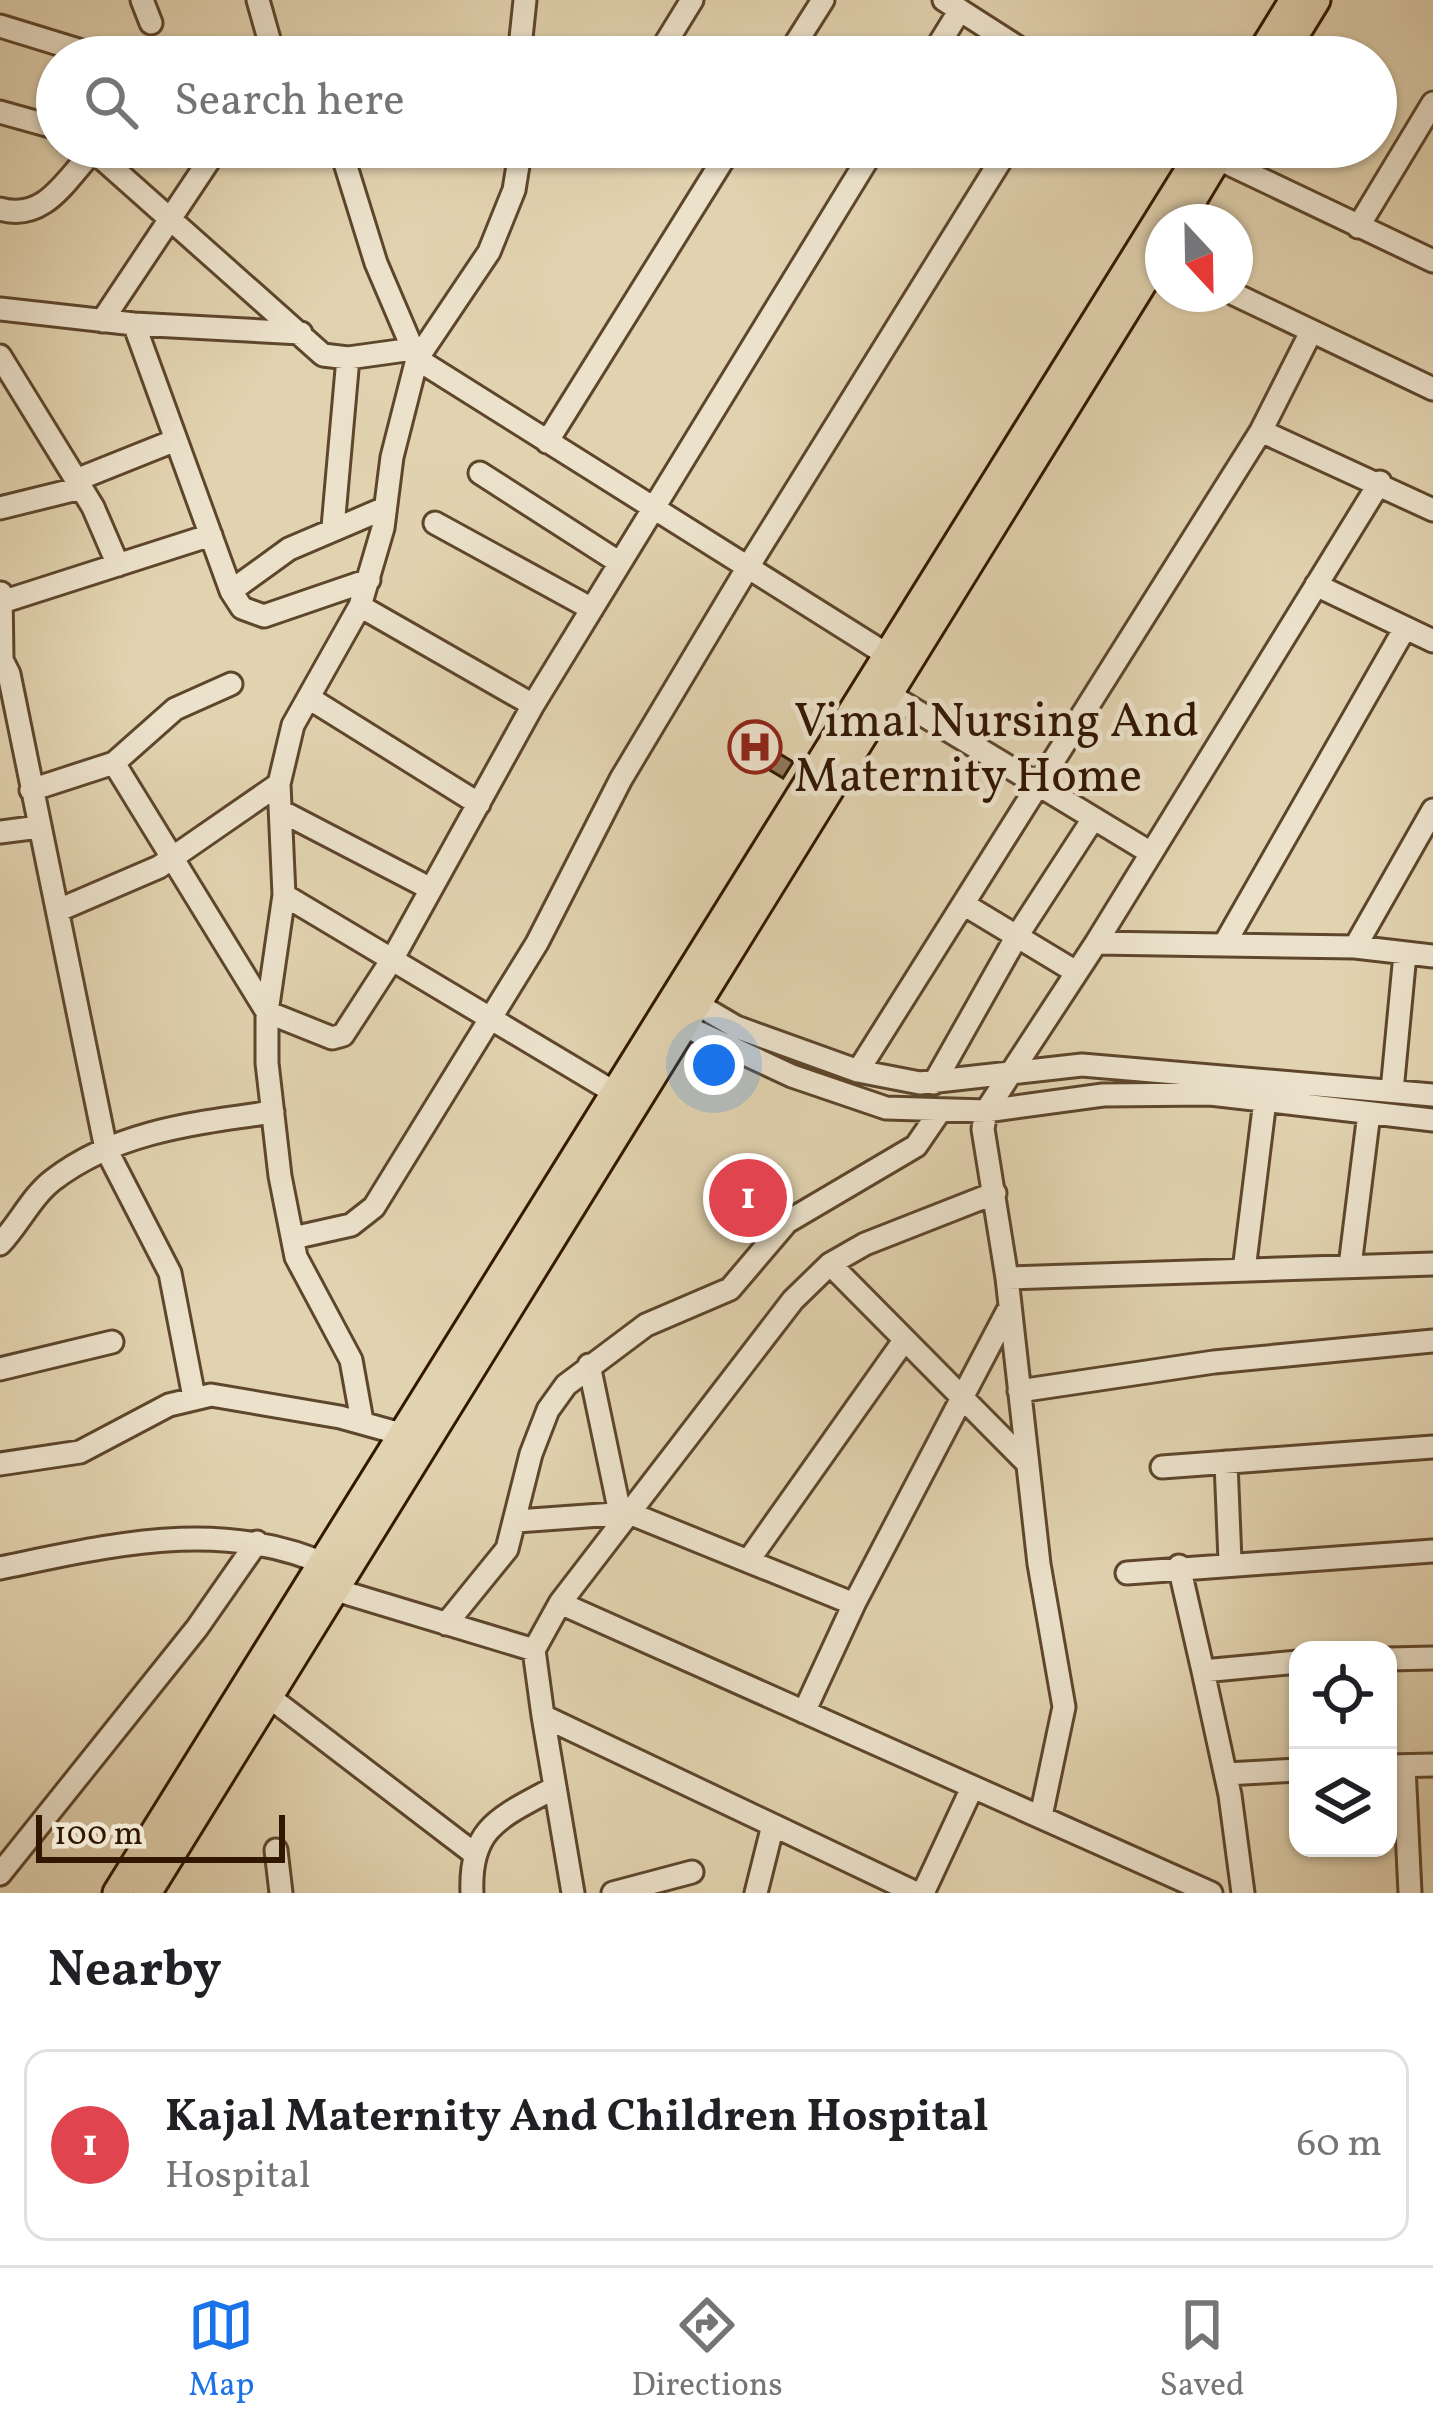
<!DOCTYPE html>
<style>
body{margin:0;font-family:Vollkorn,serif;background:#f2f2f2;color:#202124}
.controls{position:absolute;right:36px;bottom:36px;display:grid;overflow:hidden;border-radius:24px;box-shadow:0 3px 9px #0004}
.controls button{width:108px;height:108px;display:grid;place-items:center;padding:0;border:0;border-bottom:3px solid #e0e0e0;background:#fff;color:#202124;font:60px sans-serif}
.compass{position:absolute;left:1145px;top:204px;width:108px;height:108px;border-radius:50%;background:#fff;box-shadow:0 3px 9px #0004;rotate:158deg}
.scale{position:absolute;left:36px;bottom:30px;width:249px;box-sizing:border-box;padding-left:12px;border:6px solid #321700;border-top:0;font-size:33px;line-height:42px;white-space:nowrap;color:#321700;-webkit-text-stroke:9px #ece2cc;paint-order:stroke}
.you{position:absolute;left:714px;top:1065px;width:42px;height:42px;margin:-30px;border:9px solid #fff;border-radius:50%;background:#1a73e8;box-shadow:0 0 0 18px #1a73e833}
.badge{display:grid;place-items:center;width:78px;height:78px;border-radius:50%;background:#1a73e8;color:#fff;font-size:39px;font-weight:700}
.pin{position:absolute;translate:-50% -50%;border:6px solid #fff;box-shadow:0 3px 12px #0006}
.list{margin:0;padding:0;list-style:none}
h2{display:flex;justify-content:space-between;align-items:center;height:156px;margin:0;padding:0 48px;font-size:51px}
h2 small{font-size:39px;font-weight:400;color:#757577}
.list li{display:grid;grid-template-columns:78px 1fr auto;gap:36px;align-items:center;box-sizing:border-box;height:192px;margin:0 24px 24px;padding:0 24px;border:3px solid #e0e0e0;border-radius:24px}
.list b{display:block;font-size:45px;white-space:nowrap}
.list p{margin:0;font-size:39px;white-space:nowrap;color:#757577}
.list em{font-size:39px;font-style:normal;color:#757577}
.icon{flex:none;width:66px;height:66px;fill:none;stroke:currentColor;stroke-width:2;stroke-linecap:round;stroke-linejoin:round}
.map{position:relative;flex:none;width:1433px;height:1893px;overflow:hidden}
.search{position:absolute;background:#fff;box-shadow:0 3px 9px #0004;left:36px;right:36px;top:36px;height:132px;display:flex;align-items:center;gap:30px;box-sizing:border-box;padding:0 42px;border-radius:66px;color:#757577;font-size:45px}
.sheet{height:372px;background:#fff}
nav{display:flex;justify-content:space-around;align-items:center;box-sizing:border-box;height:168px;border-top:3px solid #e0e0e0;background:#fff;font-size:33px;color:#757577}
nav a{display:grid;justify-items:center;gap:6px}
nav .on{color:#1a73e8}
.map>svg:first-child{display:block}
</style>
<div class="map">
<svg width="1433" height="1893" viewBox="0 0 1433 1893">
<rect width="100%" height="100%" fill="#e2d3b0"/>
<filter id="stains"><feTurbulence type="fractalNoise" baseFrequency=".00167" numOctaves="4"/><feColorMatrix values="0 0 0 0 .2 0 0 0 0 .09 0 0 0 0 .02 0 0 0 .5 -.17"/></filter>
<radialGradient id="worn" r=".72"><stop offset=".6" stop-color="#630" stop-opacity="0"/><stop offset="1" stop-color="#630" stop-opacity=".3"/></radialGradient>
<path fill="#8e795c" stroke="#321700" stroke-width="3" d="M747 722 773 737 767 746 793 762 783 778 731 747Z
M753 1167 773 1185 735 1227 714 1209Z"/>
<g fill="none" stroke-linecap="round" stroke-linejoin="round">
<g stroke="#5e462c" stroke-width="27">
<path id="minor" d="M142 0 151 23
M258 0 274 57
M944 0 1033 57
M0 26 101 57
M519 57 525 0
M657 57 692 0
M787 57 823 0
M931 57 960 10
M0 112 57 128
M89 147 323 355 348 358 413 349
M340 147 376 263 417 359 897 661
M1206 153 1433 261
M0 209C44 222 65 181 93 151
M1358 227 1433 103
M1234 294 1433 389
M0 309 134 324 301 333
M102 321 218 147
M134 324 231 591 242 608 264 616 369 580
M0 356 93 507 118 565
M1261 431 1433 510
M547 442 731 147
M480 473 620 563
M76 480 176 440
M0 508 81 488
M435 523 592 609
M333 527 348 358
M1316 585 1433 641
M231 591 289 549 385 508
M1 593 2 658
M2 602 211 535
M360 606 533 705
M0 656 9 674 106 1149 170 1273 194 1397
M890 695 1151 853
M309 698 479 804
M114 763 267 1012 332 1038 343 1035 393 958 533 705 875 147
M31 790 114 763 175 709 231 684
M281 811 431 889
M0 832 39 827
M284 895 617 1094
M965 905 1076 972
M59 910 159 867 279 784
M1096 943 1355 947 1433 956
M1225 943 1405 628
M1355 947 1433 810
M685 997 736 1027 858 1071 920 1083 1082 1065 1433 1095
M674 1021 792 1076 886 1108 986 1111 1103 1095 1210 1094 1433 1120
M858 1071 1261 431 1310 334
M934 1083 1017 936 1093 819
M1392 1091 1405 954
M293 1238 351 1225 374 1207 537 943 621 779 748 567 1009 147
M0 1244C19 1224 32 1196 53 1180 117 1131 196 1123 273 1112
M830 1264 1027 1463
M1350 1266 1369 1113
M1244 1270 1265 1100
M1007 1278 1433 1264
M589 1365 620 1513
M0 1369 112 1342
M1019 1391 1214 1362 1433 1341
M362 1421 351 1360 296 1257 280 1176 267 1063V1012L284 895 279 784 293 725 360 606 383 528 392 457 417 359 489 252 514 190 521 147
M1226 1462 1230 1561
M0 1464 80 1452 169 1405 211 1395 340 1417 412 1437
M1162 1467 1433 1447
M517 1521 629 1513 854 1604
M748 1561 903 1342
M1179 1566 1203 1671
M0 1568C113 1545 223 1516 334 1568
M1127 1573 1433 1551
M336 1590 534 1650 560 1603 1211 1893
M560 1603 793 1300 830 1264 865 1244 995 1193
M446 1624 507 1549 531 1454 548 1410 566 1385 646 1325 730 1289 787 1222 916 1146 940 1111
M534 1650 543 1716 916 1893
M1388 1659 1433 1658
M268 1696 472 1852
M804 1712 854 1604 1007 1312
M543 1716 573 1893
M1388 1766 1433 1765
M1404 1766 1410 1893
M1226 1774 1298 1770
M1041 1816 1064 1707 1039 1564 1007 1278 983 1129 986 1111 1096 943 1380 482
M276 1850 281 1893
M0 1874 197 1628 257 1542
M472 1893C469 1827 501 1817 554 1788
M613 1893 692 1872
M756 1893 773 1825
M923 1893 972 1788
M1243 1893 1230 1795 1203 1671 1298 1662"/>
</g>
<g stroke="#321700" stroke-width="33">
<path id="major" d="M1259 57 1294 0
M1281 57 1316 0
M1179 222 1224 147
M117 1893 1204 147
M147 1893 1163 250"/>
</g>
<use href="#minor" stroke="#ece2cc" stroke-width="21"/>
<use href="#major" stroke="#e2d3b0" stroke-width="27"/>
</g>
<defs>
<g id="hospital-ring" transform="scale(2.7)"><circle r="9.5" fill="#ece2cc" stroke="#8f2418" stroke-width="1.5"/><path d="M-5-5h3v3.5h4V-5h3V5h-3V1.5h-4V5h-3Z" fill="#8f2418"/></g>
</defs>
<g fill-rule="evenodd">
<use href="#hospital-ring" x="755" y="747"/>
</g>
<g text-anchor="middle" stroke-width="10" stroke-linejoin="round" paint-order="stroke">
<g font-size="48" fill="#321700" stroke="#ece2cc" text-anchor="start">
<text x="794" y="736">Vimal Nursing And<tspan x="794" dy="55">Maternity Home</tspan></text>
</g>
</g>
<rect width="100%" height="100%" filter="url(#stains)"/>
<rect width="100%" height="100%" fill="url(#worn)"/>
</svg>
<div class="controls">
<button><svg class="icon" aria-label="locate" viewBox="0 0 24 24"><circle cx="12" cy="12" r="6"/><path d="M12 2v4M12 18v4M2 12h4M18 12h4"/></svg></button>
<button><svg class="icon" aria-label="layers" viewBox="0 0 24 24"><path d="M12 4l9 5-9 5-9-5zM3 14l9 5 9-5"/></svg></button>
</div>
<svg class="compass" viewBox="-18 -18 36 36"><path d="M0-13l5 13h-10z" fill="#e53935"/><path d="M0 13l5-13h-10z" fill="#757577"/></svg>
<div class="scale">100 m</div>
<div class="you"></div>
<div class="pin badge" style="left:748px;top:1198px;background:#e0444e">1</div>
<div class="search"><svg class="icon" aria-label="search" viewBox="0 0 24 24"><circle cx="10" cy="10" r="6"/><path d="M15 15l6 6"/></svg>Search here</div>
</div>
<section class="sheet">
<h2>Nearby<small></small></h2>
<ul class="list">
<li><span class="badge" style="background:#e0444e">1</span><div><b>Kajal Maternity And Children Hospital</b><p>Hospital</p></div><em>60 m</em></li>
</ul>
</section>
<nav>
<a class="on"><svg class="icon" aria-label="map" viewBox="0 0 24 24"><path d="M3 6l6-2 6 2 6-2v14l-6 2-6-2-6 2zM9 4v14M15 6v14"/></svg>Map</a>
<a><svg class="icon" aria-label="directions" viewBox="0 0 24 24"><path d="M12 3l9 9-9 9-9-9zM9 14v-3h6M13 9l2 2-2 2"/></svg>Directions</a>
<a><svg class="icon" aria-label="saved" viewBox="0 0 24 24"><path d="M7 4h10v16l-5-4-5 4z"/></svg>Saved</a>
</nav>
